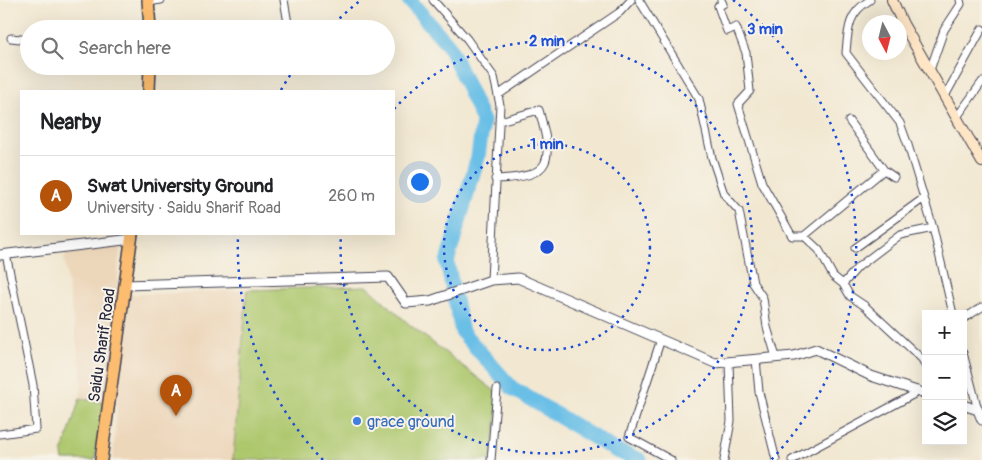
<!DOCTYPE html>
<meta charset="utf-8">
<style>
body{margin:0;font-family:Pangolin,sans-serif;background:#f6f6f6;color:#202124}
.controls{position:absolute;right:15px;bottom:15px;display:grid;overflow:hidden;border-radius:0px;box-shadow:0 5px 20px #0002}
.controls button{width:45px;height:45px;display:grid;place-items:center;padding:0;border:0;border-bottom:1px solid #e0e0e0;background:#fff;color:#202124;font:25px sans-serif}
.compass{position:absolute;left:862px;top:15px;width:45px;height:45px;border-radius:50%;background:#fff;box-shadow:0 5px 20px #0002;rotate:173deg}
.you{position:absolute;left:419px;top:181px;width:18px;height:18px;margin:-12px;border:4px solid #fff;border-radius:50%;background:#1a73e8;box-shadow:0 0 0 8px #1a73e833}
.badge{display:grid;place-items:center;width:32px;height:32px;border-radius:50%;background:#b45309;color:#fff;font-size:16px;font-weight:700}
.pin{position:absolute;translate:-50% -41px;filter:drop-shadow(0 1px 2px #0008)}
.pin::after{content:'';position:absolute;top:26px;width:18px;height:15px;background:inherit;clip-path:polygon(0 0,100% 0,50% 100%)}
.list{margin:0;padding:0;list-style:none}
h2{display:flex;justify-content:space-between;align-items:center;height:65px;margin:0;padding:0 20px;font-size:21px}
h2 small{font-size:16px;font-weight:400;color:#757577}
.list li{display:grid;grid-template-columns:32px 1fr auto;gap:15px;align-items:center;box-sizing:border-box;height:80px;padding:0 20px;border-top:1px solid #e0e0e0}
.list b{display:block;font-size:19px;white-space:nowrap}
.list p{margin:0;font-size:16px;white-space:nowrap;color:#757577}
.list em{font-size:16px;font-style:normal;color:#757577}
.icon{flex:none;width:28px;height:28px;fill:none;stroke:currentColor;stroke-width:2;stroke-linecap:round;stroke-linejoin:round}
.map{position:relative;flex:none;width:982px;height:460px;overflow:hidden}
.search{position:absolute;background:#fff;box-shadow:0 5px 20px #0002;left:20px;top:20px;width:375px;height:55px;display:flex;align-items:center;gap:12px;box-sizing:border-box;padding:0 18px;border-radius:28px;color:#757577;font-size:19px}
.panel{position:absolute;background:#fff;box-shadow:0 5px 20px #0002;left:20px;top:90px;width:375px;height:145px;border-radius:0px}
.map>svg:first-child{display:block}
</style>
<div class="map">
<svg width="982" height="460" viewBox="0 0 982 460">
<rect width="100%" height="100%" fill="#f7f3e8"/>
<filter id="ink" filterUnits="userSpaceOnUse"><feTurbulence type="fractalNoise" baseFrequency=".02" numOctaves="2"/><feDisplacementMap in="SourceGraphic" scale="10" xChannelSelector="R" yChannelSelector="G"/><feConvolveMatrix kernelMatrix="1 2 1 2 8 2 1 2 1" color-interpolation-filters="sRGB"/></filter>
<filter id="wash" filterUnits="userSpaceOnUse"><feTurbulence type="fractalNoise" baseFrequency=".0096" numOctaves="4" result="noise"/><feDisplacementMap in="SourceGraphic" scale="20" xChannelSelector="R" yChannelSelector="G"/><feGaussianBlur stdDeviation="1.12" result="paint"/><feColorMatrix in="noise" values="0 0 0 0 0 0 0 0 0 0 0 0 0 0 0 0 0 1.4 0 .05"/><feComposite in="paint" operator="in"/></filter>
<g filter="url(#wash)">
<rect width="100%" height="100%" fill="#f2e8d2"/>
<path fill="#edd7bb" d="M120 245 111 385 104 403 80 398 82 380 64 258 66 254Z
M247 290 233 460H113L125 295Z"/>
<path fill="#adc76d" stroke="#687454" d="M367 286 410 325 500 395 491 460H233L247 290Z
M80 398 104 403 95 460H63L62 454Z"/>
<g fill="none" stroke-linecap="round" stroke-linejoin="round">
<path stroke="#6abfe7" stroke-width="15" d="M409 0 449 46 483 121 478 157 447 262 462 332 512 388 615 450 640 460"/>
</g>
</g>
<g filter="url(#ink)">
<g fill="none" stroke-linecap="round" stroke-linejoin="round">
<g stroke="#414052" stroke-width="9">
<path id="minor" d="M284 0 289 29
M433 0 467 39 494 77 500 105 491 280
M639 0 699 99 712 158 724 194 739 211 753 283 763 298 767 327 776 357
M721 0 723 4 718 6 727 31 736 27 746 53 750 91 738 104 762 183 792 236H804L819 250 833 276 843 284 850 296 865 306 922 359 926 367
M870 0C848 13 848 29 846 53L900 123 908 145 933 228 953 314
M148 2 161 0
M11 38 29 40
M930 70 944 30 961 4 960 0
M498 95 620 12 631 0
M945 96 982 29
M957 117 982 82
M849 121 884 170 894 177
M495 179C555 177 553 161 539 110L500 121
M804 236 884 170
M855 248 924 198
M843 284 858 267 900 235 933 228
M963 319 982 307
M661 339 629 437 671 460
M963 353 978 410
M756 359 759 392 776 460
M0 434 36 429 33 385 6 254
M491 460 497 389
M724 460 731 421 729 362
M792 460 918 392"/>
</g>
<g stroke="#414052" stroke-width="11">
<path id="tertiary" d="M0 255 132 239
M125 285 388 277 406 303 430 301 491 280 518 278 715 363 794 356 816 349 871 376 926 394
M963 405 978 410 982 420"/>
</g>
<g stroke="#414052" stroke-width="12">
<path id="secondary" d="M892 0 903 24 982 162"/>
</g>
<g stroke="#414052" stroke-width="14">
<path id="primary" d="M148 0 150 29
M149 91 150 66
M101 460 132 234"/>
</g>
<use href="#minor" stroke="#fff" stroke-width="7"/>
<use href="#tertiary" stroke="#fff" stroke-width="9"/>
<use href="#secondary" stroke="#fee5c5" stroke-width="10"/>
<use href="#primary" stroke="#fcbd6f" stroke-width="11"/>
</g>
</g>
<g fill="none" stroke="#1d4ed8" stroke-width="2.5" stroke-dasharray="2.5 5">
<circle cx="547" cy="247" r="103"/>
<path d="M394 109A206 206 0 1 1 341 234"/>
<path d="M323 460A309 309 0 0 1 238 236M281 90A309 309 0 0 1 295 68M329 29A309 309 0 0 1 361 0M733 0A309 309 0 0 1 771 460"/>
</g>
<circle fill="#3f7fe0" stroke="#f7f3e8" stroke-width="2" cx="357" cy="421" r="5"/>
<g text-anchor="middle" stroke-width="4" stroke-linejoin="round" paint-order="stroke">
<g font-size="16" fill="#22223b" stroke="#f7f3e8">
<text transform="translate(101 345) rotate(-82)" y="6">Saidu Sharif Road</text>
</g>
<g font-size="16" fill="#366cbe" stroke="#f7f3e8" text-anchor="start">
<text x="367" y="427">grace ground</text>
</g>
</g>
<circle cx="547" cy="247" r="8" fill="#1d4ed8" stroke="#f7f3e8" stroke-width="2.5"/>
<g font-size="15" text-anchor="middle" font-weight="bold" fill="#1d4ed8" stroke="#f7f3e8" stroke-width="4" stroke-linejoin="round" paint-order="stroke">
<text x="765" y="34">3 min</text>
<text x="547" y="46">2 min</text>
<text x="547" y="149">1 min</text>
</g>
</svg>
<div class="controls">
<button>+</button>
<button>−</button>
<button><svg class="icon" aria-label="layers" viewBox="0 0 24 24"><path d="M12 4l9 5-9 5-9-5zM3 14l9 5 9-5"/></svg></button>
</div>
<svg class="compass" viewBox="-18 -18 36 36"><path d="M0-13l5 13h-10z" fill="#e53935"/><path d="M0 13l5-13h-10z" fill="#757577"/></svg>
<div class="you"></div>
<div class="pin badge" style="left:176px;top:416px">A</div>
<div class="search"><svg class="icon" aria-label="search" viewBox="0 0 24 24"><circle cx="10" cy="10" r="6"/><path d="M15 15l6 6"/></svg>Search here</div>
<section class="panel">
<h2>Nearby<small></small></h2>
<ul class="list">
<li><span class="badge">A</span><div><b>Swat University Ground</b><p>University · Saidu Sharif Road</p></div><em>260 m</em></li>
</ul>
</section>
</div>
